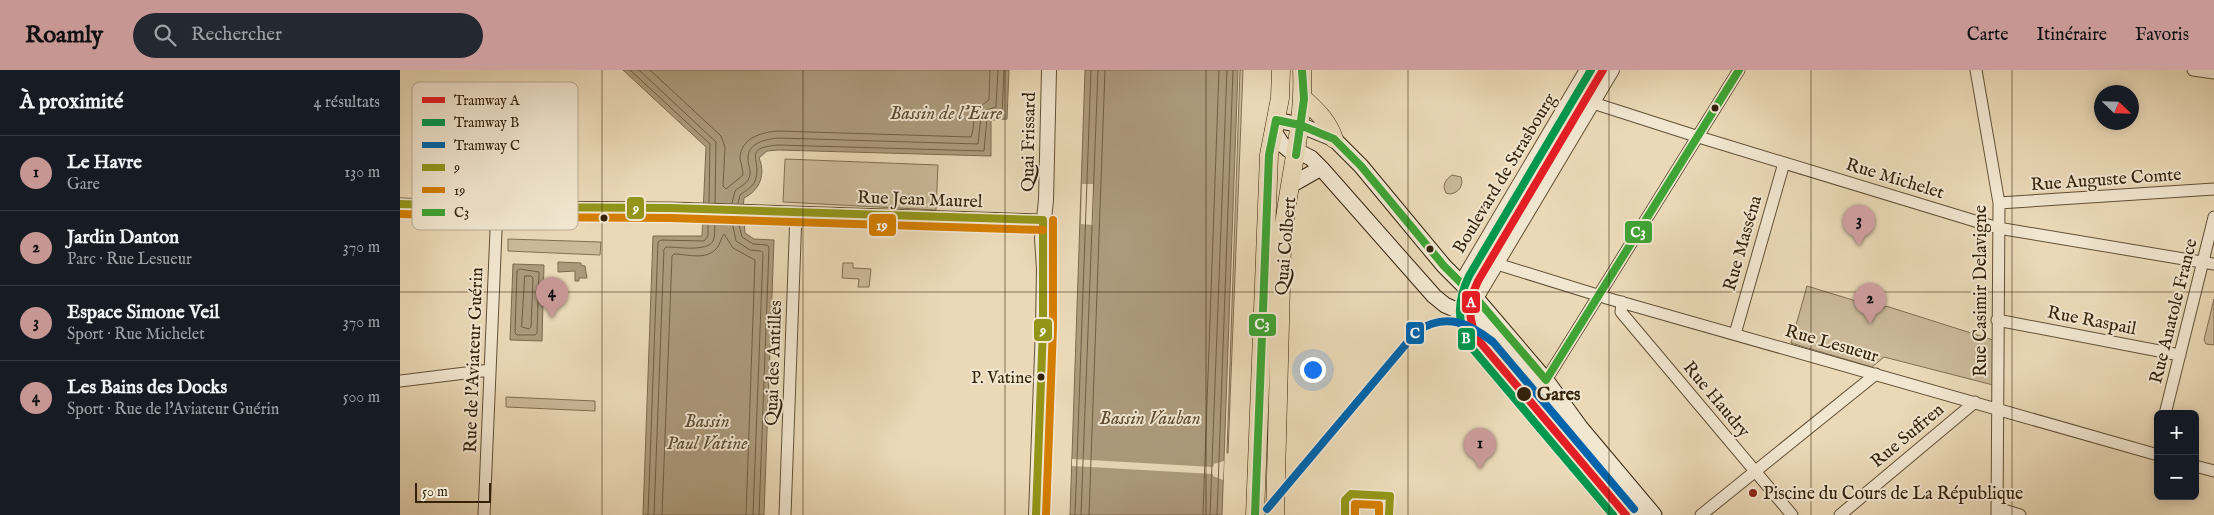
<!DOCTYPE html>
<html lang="fr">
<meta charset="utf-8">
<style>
body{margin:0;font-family:"IM FELL English",serif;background:#242831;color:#f1f3f6}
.controls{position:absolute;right:15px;bottom:15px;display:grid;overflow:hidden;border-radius:8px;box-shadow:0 2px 12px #0003}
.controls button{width:45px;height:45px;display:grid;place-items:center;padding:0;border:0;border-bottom:1px solid #363941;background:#171b24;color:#f1f3f6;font:25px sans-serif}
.compass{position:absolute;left:1694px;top:15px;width:45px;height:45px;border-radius:50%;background:#171b24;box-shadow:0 2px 12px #0003;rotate:113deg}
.scale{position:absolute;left:15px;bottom:12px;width:76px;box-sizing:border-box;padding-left:5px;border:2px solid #35220a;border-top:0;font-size:14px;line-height:18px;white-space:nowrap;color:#35220a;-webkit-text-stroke:4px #f1e6d0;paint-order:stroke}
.you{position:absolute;left:912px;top:299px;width:18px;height:18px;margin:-12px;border:4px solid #fff;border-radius:50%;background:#1a73e8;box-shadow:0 0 0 8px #1a73e833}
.badge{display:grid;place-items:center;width:32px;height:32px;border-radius:50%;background:#c59692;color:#111;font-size:16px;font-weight:700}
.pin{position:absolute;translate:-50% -41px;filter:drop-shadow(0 1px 2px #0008)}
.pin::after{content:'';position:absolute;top:26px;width:18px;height:15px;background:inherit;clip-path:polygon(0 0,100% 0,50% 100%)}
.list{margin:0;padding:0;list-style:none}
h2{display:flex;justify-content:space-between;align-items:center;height:65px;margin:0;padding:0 20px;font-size:21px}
h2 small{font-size:16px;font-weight:400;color:#9ea1a6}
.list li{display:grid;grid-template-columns:32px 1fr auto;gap:15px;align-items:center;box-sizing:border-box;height:75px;padding:0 20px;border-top:1px solid #363941}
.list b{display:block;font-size:19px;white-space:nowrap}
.list p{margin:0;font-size:16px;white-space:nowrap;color:#9ea1a6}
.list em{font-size:16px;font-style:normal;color:#9ea1a6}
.icon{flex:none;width:28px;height:28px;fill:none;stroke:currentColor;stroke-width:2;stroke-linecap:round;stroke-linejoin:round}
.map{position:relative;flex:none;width:1814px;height:445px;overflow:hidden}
header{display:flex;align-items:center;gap:30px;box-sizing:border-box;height:70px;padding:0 25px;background:#c59692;color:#111}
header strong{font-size:24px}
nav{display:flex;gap:28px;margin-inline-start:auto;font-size:18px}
.search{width:350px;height:45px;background:#242831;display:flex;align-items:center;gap:12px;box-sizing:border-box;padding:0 18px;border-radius:28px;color:#9ea1a6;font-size:19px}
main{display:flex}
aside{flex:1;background:#171b24}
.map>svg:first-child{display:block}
</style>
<header>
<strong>Roamly</strong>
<div class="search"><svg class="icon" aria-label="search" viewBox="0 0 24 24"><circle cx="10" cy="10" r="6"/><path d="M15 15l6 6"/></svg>Rechercher</div>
<nav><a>Carte</a><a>Itinéraire</a><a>Favoris</a></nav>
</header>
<main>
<aside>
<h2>À proximité<small>4 résultats</small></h2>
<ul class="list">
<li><span class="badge">1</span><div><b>Le Havre</b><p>Gare</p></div><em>130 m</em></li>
<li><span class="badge">2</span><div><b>Jardin Danton</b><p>Parc · Rue Lesueur</p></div><em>370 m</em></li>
<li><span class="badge">3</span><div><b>Espace Simone Veil</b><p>Sport · Rue Michelet</p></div><em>370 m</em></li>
<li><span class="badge">4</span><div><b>Les Bains des Docks</b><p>Sport · Rue de l'Aviateur Guérin</p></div><em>500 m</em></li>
</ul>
</aside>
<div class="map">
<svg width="1814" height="445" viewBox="0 0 1814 445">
<rect width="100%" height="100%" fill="#ead8b6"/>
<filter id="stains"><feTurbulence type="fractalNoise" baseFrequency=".004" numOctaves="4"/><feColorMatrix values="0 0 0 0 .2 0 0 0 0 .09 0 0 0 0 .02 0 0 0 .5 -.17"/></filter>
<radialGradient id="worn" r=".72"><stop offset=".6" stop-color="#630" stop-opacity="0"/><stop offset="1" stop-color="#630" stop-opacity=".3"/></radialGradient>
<path fill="#cbb999" stroke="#806e52" d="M840 0H843L828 383H827Z
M1166 42 1179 50 1085 209 1074 196Z
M385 89 538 95 536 140 383 132Z
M1052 105 1061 107C1064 115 1059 123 1050 124L1046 123C1042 115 1045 110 1052 105Z
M108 169 201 172 200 185 108 181Z
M443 193H453V198L471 199 469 217H458L459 209 442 208Z
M1407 216 1482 239 1486 236 1593 270V315L1484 287 1472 297 1391 273Z
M1814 229V275L1806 274 1804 270Z
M106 327 195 331V341L106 337Z"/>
<path fill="#ac9a7c" stroke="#7c6a4e" d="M223 0H609L607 49 591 50V86L378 80 367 81 359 88C366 104 360 120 344 128L342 150 344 151 345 163 354 169 374 170 364 445H243L253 166H302L306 77Z
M685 0H838L822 445H670Z
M158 192 181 193V195L185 196 187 208H179V211H175V201L158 202Z
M113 194 144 195 142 271 110 270Z"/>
<path fill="#ead8b6" d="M682 114H694L693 155 681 154Z
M672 389 813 397 814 394 824 391 823 410 813 406V404L672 396Z"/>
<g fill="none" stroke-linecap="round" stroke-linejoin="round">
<path stroke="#705e43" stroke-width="1" d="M230 0 310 74 309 132
M239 0 316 72 315 133
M250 0 321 66 325 77 323 116 326 119 343 105C343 99 341 94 340 89 340 68 362 62 378 61L571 67C578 46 566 46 589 30L590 0
M332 133 335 121C340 116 346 115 349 108 352 101 348 96 348 89 347 73 366 69 378 68L578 74 581 46 586 40 596 37 598 0
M338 133 340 125C346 120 354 117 356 108 361 88 342 78 378 75L584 81 587 48 590 45 602 43 604 0
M331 147 336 171 350 180 361 181 363 183 353 445
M337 147 342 167 353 174 367 175 369 177 359 445
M120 199 139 202 137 263 135 265H117L115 263 117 201Z
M125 206H131L133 208 131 257 129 259 122 257Z
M248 445 258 172 261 170 304 171 308 166V146
M254 445 264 179 266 177C278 177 307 182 313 171 316 164 314 154 315 146
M262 445 272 186 274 184C287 184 306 191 317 178 320 174 321 168 324 164L333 178 355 190 346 445
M675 445 691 0
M681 445 698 0
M689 445 705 0
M803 445 819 0
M810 445 827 0
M817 445 833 0"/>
<g stroke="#625035" stroke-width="13">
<path id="minor" d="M1576 0 1599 133 1597 445
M1793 0 1814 3
M1173 23 1193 33 1302 68 1598 158 1814 194
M1599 133 1814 119
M0 134 97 137 270 138 643 150
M1097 194 1210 229 1758 385
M1222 232 1221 242 1392 445
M1597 250 1780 285
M1335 264 1384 93
M1146 310 1339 0
M0 311 90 300
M1765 344 1814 147
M1795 396 1814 401
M1597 438 1620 445
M84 445 97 137
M385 445 396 143
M1301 445 1476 304
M1440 445 1575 332"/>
</g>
<g stroke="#625035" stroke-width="16">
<path id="tertiary" d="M1061 213 1187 0
M1076 228 1212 0
M636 445 643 257 644 199 642 168 646 130 649 0"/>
</g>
<g stroke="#35220a" stroke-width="17">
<path id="secondary" d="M876 50 900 55 934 69 961 96 1044 196 1076 228 1146 310 1180 357 1254 445
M873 60 882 74 889 80 897 81 911 88 921 98 1034 226 1045 235 1077 249 1238 445
M891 115 921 98"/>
</g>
<g stroke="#35220a" stroke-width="19">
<path id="primary" d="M904 29C917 41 928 51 934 69
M855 445 869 85 880 28 881 0
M875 445 882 176C886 117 905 60 902 0"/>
</g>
<use href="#minor" stroke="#f1e6d0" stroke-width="11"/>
<use href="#tertiary" stroke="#f1e6d0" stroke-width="14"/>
<use href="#secondary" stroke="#f1e6d0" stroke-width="15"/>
<use href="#primary" stroke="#ead8b6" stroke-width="18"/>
<g stroke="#f1e6d0" stroke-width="11">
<path id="bus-1" d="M0 134 97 137 270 138 643 150
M636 445 643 257V150
M945 445V430L951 424 990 426 989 445"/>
</g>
<g stroke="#f1e6d0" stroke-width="11">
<path id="bus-2" d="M0 144 97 147 270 148 643 160
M646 445 653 257V150
M955 445V434L979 435V444"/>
</g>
<g stroke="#f1e6d0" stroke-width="11">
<path id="bus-3" d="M896 85 904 29 902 0
M855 445 869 85 876 50 900 55 934 69 961 96 1044 196 1076 228 1146 310 1339 0"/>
</g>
<use href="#bus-1" stroke="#939519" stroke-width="8"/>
<use href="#bus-2" stroke="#d47e01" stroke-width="8"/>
<use href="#bus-3" stroke="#3fa435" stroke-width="8"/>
<g stroke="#f1e6d0" stroke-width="11">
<path id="tram-1" d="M1203 0 1078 211C1068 232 1067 250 1079 271L1226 445"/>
</g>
<g stroke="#f1e6d0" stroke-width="11">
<path id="tram-2" d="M1191 0 1069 206C1057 231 1056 253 1071 277L1213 445"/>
</g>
<g stroke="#f1e6d0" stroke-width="11">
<path id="tram-3" d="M867 439 1017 261C1046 242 1069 253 1093 272L1234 439"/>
</g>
<use href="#tram-1" stroke="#e41e25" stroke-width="8"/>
<use href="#tram-2" stroke="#00984e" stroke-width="8"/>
<use href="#tram-3" stroke="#0064ac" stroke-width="8"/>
</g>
<path fill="none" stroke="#35220a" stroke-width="1" stroke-opacity="0.55" d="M202 0V445M403 0V445M605 0V445M806 0V445M1008 0V445M1209 0V445M1411 0V445M1612 0V445M0 222H1814"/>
<g fill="#35220a" stroke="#f1e6d0" stroke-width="2">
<circle cx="1315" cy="38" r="4.5"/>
<circle cx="204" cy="148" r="4.5"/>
<circle cx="1030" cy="179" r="4.5"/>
<circle cx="641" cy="307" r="4.5"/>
<circle cx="1124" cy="324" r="8"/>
</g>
<circle fill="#8f2418" stroke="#f1e6d0" stroke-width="2" cx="1353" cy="423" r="5"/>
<g text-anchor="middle" stroke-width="4" stroke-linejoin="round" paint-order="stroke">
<g font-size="17" fill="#35220a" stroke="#f1e6d0" text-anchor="end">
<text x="632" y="313">P. Vatine</text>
</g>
<g font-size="18" fill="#35220a" stroke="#f1e6d0">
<text transform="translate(628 72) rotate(-89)" y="6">Quai Frissard</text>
<text transform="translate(1104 103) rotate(-59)" y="6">Boulevard de Strasbourg</text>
<text transform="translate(1495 108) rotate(17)" y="6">Rue Michelet</text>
<text transform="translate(1706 109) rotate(-4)" y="6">Rue Auguste Comte</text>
<text transform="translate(520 129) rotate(2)" y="6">Rue Jean Maurel</text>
<text transform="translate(1342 173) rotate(-74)" y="6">Rue Masséna</text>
<text transform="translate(885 176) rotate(-85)" y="6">Quai Colbert</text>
<text transform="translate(1580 221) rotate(-90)" y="6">Rue Casimir Delavigne</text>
<text transform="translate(1773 241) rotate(-76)" y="6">Rue Anatole France</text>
<text transform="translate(1692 250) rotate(11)" y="6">Rue Raspail</text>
<text transform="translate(1432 273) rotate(16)" y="6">Rue Lesueur</text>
<text transform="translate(73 290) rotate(-88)" y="6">Rue de l'Aviateur Guérin</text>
<text transform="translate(373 293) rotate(-88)" y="6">Quai des Antilles</text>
<text transform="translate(1317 329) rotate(50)" y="6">Rue Haudry</text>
<text transform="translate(1507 365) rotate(-40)" y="6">Rue Suffren</text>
</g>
<g font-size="18" font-weight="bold" fill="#35220a" stroke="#f1e6d0" text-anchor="start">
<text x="1137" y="330">Gares</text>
</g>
<g font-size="18" fill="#35220a" stroke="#f1e6d0" text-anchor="start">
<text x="1363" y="429">Piscine du Cours de La République</text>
</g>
<g font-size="19" font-style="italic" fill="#5f4c32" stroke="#f1e6d0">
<text x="546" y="49">Bassin de l'Eure</text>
<text x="750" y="354">Bassin Vauban</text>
<text x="307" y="357">Bassin<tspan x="307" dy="22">Paul Vatine</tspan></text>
</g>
</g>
<rect x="12" y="12" width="166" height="148" rx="8" fill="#f1e6d0" stroke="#b9ab95" stroke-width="1"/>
<rect x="22" y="27" width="23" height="6" fill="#e41e25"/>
<rect x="22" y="49" width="23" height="7" fill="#00984e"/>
<rect x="22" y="72" width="23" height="6" fill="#0064ac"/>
<rect x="22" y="94" width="23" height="7" fill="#939519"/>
<rect x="22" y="117" width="23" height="6" fill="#d47e01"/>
<rect x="22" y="139" width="23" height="7" fill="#3fa435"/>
<g font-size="14" fill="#35220a">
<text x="54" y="35">Tramway A</text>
<text x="54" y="57">Tramway B</text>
<text x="54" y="80">Tramway C</text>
<text x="54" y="102">9</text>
<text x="54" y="125">19</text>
<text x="54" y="147">C3</text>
</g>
<g stroke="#f1e6d0" stroke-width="2">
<rect x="226" y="126" width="19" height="24" rx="5" fill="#939519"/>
<rect x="468" y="143" width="29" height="24" rx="5" fill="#d47e01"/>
<rect x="1224" y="150" width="29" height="24" rx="5" fill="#3fa435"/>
<rect x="1061" y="220" width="20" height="24" rx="5" fill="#e41e25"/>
<rect x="848" y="243" width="29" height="24" rx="5" fill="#3fa435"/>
<rect x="633" y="248" width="20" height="24" rx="5" fill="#939519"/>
<rect x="1005" y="251" width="20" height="24" rx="5" fill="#0064ac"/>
<rect x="1057" y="257" width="19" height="24" rx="5" fill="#00984e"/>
</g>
<g font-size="14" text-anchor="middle" font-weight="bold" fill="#fff">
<text x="236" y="143">9</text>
<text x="482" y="160">19</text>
<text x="1238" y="167">C3</text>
<text x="1071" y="237">A</text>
<text x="862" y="259">C3</text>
<text x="643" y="265">9</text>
<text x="1015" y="268">C</text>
<text x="1066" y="273">B</text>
</g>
<rect width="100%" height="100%" filter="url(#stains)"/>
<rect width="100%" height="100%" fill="url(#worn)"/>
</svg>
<div class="controls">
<button>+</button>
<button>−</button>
</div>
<svg class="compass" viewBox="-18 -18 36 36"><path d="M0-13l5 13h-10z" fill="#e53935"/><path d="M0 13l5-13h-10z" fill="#9ea1a6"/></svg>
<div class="scale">50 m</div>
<div class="you"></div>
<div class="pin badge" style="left:1080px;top:399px">1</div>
<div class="pin badge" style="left:1470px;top:254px">2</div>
<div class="pin badge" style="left:1459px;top:176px">3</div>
<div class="pin badge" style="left:152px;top:248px">4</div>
</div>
</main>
